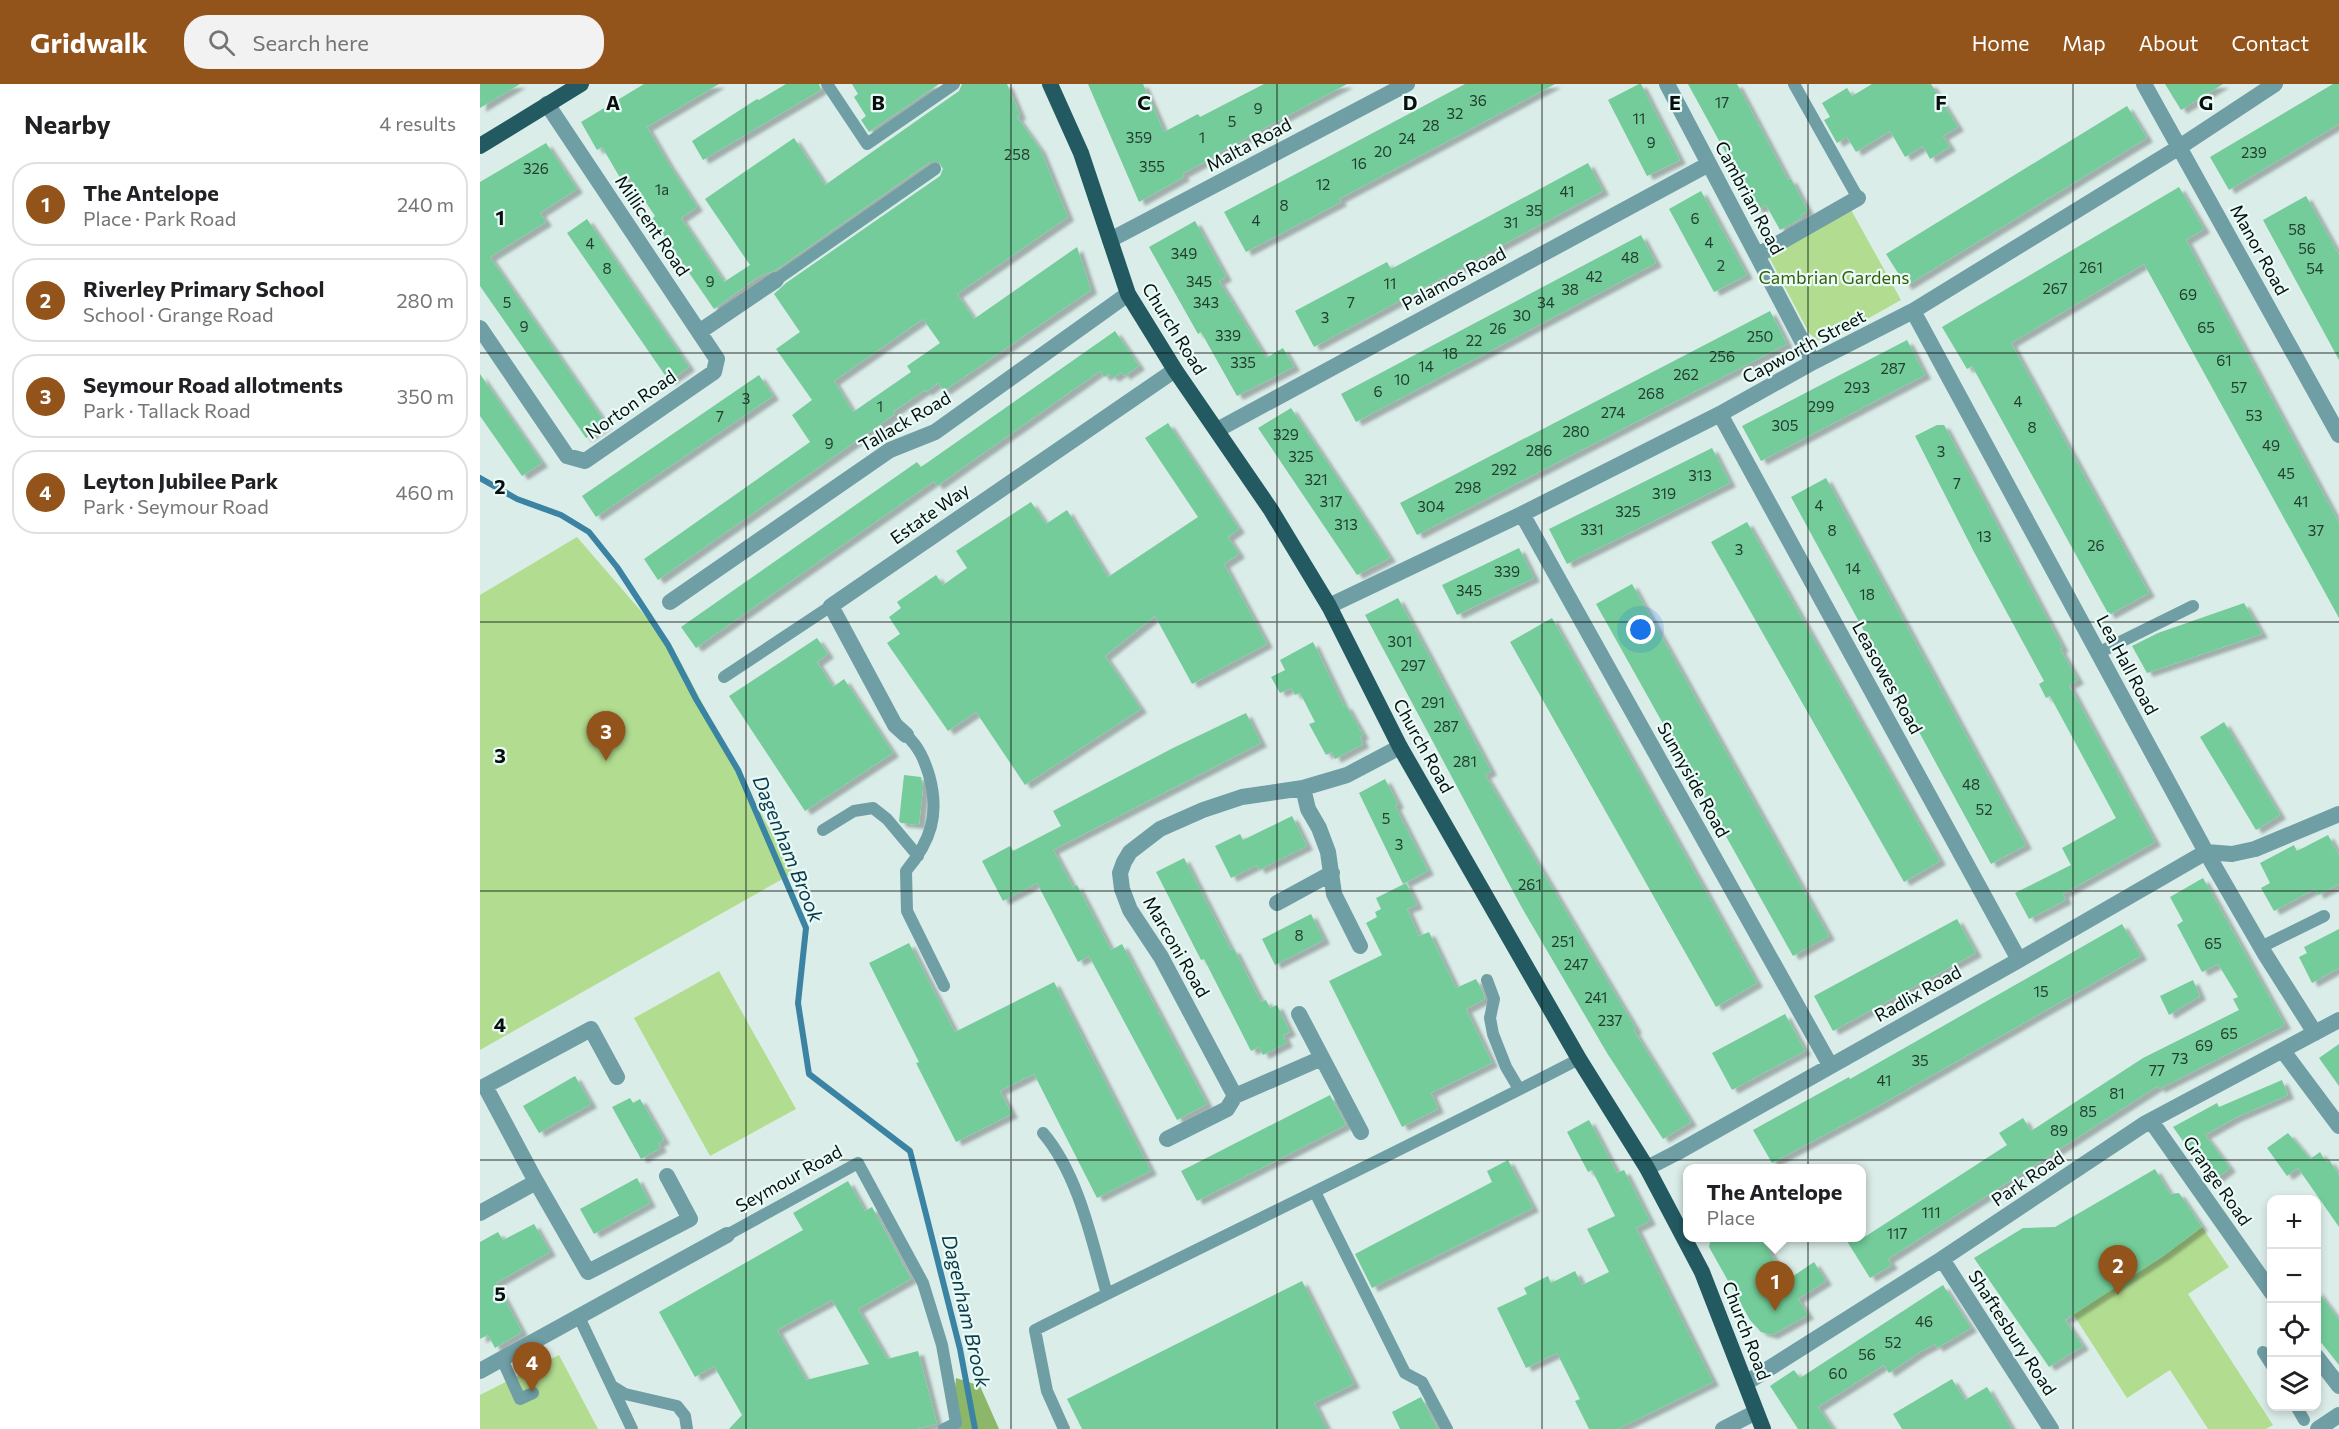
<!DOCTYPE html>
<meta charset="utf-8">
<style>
body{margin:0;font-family:Commissioner,sans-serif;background:#f2f2f2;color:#202124}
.controls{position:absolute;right:18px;bottom:18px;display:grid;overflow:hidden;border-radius:12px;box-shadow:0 3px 9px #0003}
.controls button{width:54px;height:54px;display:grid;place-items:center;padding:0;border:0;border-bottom:2px solid #e0e0e0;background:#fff;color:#202124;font:30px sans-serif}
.you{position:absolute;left:1161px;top:546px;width:21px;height:21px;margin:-15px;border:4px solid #fff;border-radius:50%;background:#1a73e8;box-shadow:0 0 0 9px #1a73e833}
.badge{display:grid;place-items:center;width:39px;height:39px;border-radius:50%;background:#93541c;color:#fff;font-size:20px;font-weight:700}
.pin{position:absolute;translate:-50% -50px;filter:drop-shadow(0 2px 3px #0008)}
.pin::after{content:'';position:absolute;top:32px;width:21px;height:18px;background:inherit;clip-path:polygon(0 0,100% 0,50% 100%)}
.popup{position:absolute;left:1203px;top:1080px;width:183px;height:78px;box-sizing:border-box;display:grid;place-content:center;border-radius:12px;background:#fff;filter:drop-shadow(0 2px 4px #0005);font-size:20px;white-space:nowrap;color:#757577}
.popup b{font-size:22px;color:#202124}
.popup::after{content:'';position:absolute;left:50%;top:100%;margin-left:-12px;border:12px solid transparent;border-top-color:#fff}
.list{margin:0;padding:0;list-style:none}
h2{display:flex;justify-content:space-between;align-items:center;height:78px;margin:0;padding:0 24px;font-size:26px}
h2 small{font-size:20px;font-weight:400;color:#757577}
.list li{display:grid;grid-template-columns:39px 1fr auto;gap:18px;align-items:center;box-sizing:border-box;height:84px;margin:0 12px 12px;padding:0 12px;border:2px solid #e0e0e0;border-radius:24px}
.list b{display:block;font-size:22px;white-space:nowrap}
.list p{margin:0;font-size:20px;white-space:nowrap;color:#757577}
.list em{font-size:20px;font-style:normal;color:#757577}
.icon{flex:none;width:33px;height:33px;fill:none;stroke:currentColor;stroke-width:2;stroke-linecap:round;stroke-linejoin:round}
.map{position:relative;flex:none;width:1859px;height:1345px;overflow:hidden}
header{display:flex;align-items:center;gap:36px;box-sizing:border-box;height:84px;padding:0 30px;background:#93541c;color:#fff}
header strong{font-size:28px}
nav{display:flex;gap:33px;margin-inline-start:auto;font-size:21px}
.search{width:420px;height:54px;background:#f2f2f2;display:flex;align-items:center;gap:15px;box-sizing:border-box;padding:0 21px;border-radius:24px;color:#757577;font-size:22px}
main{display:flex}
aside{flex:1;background:#fff}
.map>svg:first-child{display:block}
</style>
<header>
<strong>Gridwalk</strong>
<div class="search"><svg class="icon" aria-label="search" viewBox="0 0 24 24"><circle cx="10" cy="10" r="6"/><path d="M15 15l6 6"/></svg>Search here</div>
<nav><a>Home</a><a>Map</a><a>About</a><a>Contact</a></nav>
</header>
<main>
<aside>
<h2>Nearby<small>4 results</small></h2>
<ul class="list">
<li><span class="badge">1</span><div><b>The Antelope</b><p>Place · Park Road</p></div><em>240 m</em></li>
<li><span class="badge">2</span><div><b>Riverley Primary School</b><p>School · Grange Road</p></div><em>280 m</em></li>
<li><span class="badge">3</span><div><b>Seymour Road allotments</b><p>Park · Tallack Road</p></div><em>350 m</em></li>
<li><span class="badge">4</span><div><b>Leyton Jubilee Park</b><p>Park · Seymour Road</p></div><em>460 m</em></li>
</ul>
</aside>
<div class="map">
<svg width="1859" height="1345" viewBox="0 0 1859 1345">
<defs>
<filter id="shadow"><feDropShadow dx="6" dy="4" stdDeviation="1.5" flood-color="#0004"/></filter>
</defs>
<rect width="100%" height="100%" fill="#dbede9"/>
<path fill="#b2dd90" d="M1370 124 1421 216 1348 257 1337 256 1329 249 1288 171Z
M97 453 193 564 313 789 0 966V511Z
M239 887 316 1025 230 1072 154 934Z
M1722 1143 1749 1183 1708 1210 1793 1341 1786 1345H1728L1690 1286 1647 1314 1593 1230 1683 1172Z
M79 1271 118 1345H0V1311Z"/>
<path fill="#8cb769" d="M476 1294 500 1302 519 1345H471Z"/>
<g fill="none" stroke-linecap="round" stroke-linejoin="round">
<path stroke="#3b83a3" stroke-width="6" d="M0 394 37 415 81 431 109 448 137 483 188 561 216 615 258 686 326 844 318 919 329 990 430 1067 480 1265 495 1345"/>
</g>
<path fill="#73cc99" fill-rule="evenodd" filter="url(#shadow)" d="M0 0H40L0 24Z
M164 0H239L167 43 188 79 217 123 201 134 244 198 270 181 225 115 314 54 345 101 479 7 482 0H527L540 31 537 33 560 65 588 133 477 210 494 235 597 163 611 206 464 307 458 299 446 308 445 306 413 328 415 330 178 496 164 475 330 358 312 331 332 316 296 265 320 248 294 210 306 199 460 92 463 85 459 78H450L296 186 278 193 234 225 172 135 175 132 149 93 142 97 122 63 117 66 101 38ZM443 235 460 259 427 282 431 288 373 328 354 297Z
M306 0H339L341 6 223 76 212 57 277 15 279 16Z
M372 0H459L389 48 381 36 386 32 374 13 378 10Z
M608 0H663L684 48 718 30 720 33 784 0H867L738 69 739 70 702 90 704 93 659 118Z
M985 0H1075L859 115 861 118 766 168 744 128Z
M1159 0H1161L1200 76 1167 92 1128 16Z
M1208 0H1257L1308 96 1311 95 1328 127 1321 131 1322 134 1300 146 1286 121 1277 126Z
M1392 0H1451L1478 43 1463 52 1470 63 1450 75 1443 62 1425 73 1410 47 1376 68 1367 53 1357 59 1344 36 1350 33 1342 19 1367 4 1372 12Z
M1685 0H1743L1701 26Z
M1853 0H1859V40L1749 106 1730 73Z
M1647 22 1667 54 1426 202 1406 170Z
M66 59 97 105 60 129 66 138 10 173 126 340 106 354 0 202V98Z
M1108 79 1123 107 834 263 815 227 907 178 911 185Z
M1699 103 1724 145 1706 156 1859 439V534L1664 180 1531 259 1669 509 1629 531 1492 282 1487 285 1462 243Z
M1221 107 1267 191 1234 208 1189 125Z
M1826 112 1859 171V276L1783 136Z
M107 135 209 283 189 297 87 149Z
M715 137 746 193 739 197 786 274 803 264 814 283 757 312 721 248 718 250 669 163Z
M1161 151 1176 179 876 338 861 310Z
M1290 227 1307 260 937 451 920 419Z
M635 247 659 282 644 292 642 288 633 294 629 290 624 293 620 287 457 402 454 397 216 564 201 543 437 378 441 383Z
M1427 256 1445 291 1281 377 1262 342Z
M0 290 62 379 42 392 0 332Z
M279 291 293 312 116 433 102 412Z
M811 324 887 438 910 474 877 491 778 344Z
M688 339 759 445 748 453 759 470 744 480 787 560 712 600 675 532 625 572 661 625 545 701 496 628 468 647 407 559 420 550 409 533 421 524 417 518 456 491 463 501 487 484 476 467 551 418 566 440 587 426 628 493 718 433 665 354Z
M1457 341H1464L1583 564 1580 565 1598 596 1589 601 1675 758 1583 810 1586 816 1549 835 1535 809 1591 781 1582 764 1636 734 1570 612 1566 614 1559 600 1564 597 1494 468 1435 352Z
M1232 364 1250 399 1087 480 1069 445Z
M1346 394 1546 761 1511 780 1311 413Z
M1267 438 1460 777 1424 798 1231 458Z
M1039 464 1054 494 977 531 962 501Z
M1152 500 1349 852 1313 872 1116 520Z
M918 514 1011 687 1005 691 1156 945 1154 947 1211 1038 1183 1055 1127 969 1042 824 885 531Z
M1764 519 1782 550 1667 589 1652 562 1678 549Z
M1072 534 1277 899 1236 923 1030 558Z
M337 554 348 570 337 578 353 603 364 595 413 669 325 727 249 612Z
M833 558 864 622 866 621 883 651 880 653 883 660 855 675 852 668 846 671 829 640 835 638 820 609 815 611 811 604 800 609 791 593 805 586 800 576Z
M766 629 781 659 573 766 593 803 597 801 631 866 642 860 727 1020 697 1036 609 872 598 878 557 799 523 817 502 777 530 762 533 767 581 742 573 727 693 664Z
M1744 638 1800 731 1776 746 1720 653Z
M424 691 441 693 443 703 439 741 421 739 419 737Z
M905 695 918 720 915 722 948 787 923 800 879 709Z
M812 732 827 762 779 786 777 781 751 794 735 762 760 750 763 756Z
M1848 751 1859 771V800L1838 811 1835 805 1794 827 1781 804 1790 799 1780 779 1814 761 1817 767Z
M704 774 751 866 754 865 781 918 786 916 790 924 797 921 810 948 803 951 807 959 783 971 779 963 771 967 724 875 721 876 676 788Z
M1723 794 1805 941 1679 1005 1678 1002 1408 1175 1412 1181 1390 1194 1365 1154H1383L1527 1061 1519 1049 1543 1034 1551 1047 1663 974 1759 926 1753 915 1758 913 1738 880 1722 888 1697 841 1703 837 1690 813Z
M926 799 937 821 927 825 939 852 949 848 976 904 996 895 1003 908 1005 915 986 925 1012 979 951 1009 958 1025 922 1043 849 897 902 871 886 839 897 833 895 828 901 825 896 814Z
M831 830 844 856 795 881 782 855Z
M1477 835 1496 869 1353 947 1334 912Z
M1642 840 1661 872 1395 1024 1292 1079 1273 1046 1369 993 1370 995Z
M1859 845V884L1832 899 1819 873 1827 869 1824 863Z
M429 859 475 948 574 898 671 1087 617 1114 554 990 520 1007 532 1030 476 1058 436 979 439 978 389 879Z
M1713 896 1720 912 1689 931 1680 912Z
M1305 930 1325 967 1252 1006 1232 969Z
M1859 960V1002L1839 974Z
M95 992 111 1020 59 1049 43 1022Z
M1802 996 1808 1011 1755 1034 1725 1051 1750 1084 1732 1098 1693 1043 1737 1019 1739 1023Z
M850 1011 866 1041 717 1117 701 1087Z
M150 1014 153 1019 160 1015 184 1056 178 1059 181 1064 161 1075 132 1023Z
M1109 1036 1137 1089 1144 1086 1170 1137 1156 1144 1233 1298 1138 1345H1109L1095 1317 1100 1315 1077 1269 1046 1284 1017 1224 1047 1210 1044 1204 1068 1192 1071 1199 1095 1187 1102 1201 1129 1188 1107 1145 1135 1132 1112 1086 1108 1088 1087 1048Z
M1808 1049 1830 1075 1840 1068 1846 1078 1849 1076 1859 1091V1143L1818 1084 1807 1092 1787 1064Z
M1028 1076 1053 1124 892 1204 875 1170 1012 1098 1007 1087Z
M1675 1085 1690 1110 1699 1109 1722 1143 1683 1172 1585 1236 1603 1262 1569 1283 1494 1174 1543 1144 1575 1143Z
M157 1094 170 1119 114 1150 100 1125Z
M368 1097 385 1127 392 1123 431 1195 378 1225 407 1275 438 1267 457 1340 437 1345H249L262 1331 234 1282 215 1293 179 1228 323 1146 313 1129ZM352 1216 389 1280 326 1296 297 1246Z
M54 1140 70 1168 16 1199 42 1248 15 1264 8 1251 0 1255V1158L18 1148 23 1156Z
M1231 1154H1282L1306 1197 1334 1178 1346 1197 1318 1215 1328 1231 1292 1251 1281 1248 1270 1236 1229 1163Z
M822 1197 874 1300 834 1319 847 1345H602L587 1315Z
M1463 1201 1491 1244 1457 1264 1455 1260 1440 1268 1409 1289 1404 1281 1338 1323 1353 1345H1318L1290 1302 1314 1286 1320 1294Z
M1836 1205 1859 1236V1281L1836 1252Z
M1472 1295 1485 1316 1507 1303 1532 1345H1422L1413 1330Z
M941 1313 958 1345H920L912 1328Z"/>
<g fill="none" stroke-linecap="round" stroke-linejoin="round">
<path stroke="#6f9ea5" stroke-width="12" d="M347 0 387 60 474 0
M1314 0 1378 114
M296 196 455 85
M1618 569 1713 522
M244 593 351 522
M426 651C439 663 444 675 449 691 460 730 451 757 426 787L427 827 464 902
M343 746 374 727 393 724 407 735 438 772
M1781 863 1844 832
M1007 896 1014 915 1010 934 1013 950 1026 983 1039 1005
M563 1049C599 1091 612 1158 627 1210
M835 1108 925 1289 942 1298 967 1345
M247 1151 378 1079 443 1199 462 1261 476 1339 464 1345
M99 1233 152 1345
M1783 1268 1792 1282
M22 1275 40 1315 53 1309
M132 1302 145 1310 197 1322 205 1332 207 1345
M1816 1322 1824 1336
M584 1345 567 1307 555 1246C736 1155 919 1068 1099 975"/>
<path stroke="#6f9ea5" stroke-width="16" d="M1167 1084 1198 1068"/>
<path stroke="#6f9ea5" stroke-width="16" d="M1187 0 1333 278
M1664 0 1859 351
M630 156 927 0
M1278 171 1378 114
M1433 227 1726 768 1785 870 1835 949
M0 244 87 372 105 377 234 288 237 275 67 20
M219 248 296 196
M1240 330 1539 876
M737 346 1229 80
M1042 430 1350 981
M190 518 410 366 455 348 648 210
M849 522 1042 430 1240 330 1333 278 1433 227 1698 64 1795 0
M426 651 415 641 351 522 695 286
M823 704 828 725 839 744 848 768 854 810 880 862
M1726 768 1752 770 1775 765 1859 730
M797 819 852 789
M819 930 881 1048
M1803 967 1859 1042
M842 974 755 1012 681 873 650 826 642 805 640 789 644 778 650 768 680 745 723 726 762 713 823 704 867 691 920 663
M137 993 111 945 5 1002 54 1094 108 1188 210 1135 187 1092
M1671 1037 1792 1209
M687 1055 747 1025 755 1012
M1198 1068 1539 876 1726 768
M0 1129 56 1098
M1462 1175 1571 1345
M1836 1272 1859 1302
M0 1287 247 1151
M1266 1299 1462 1175 1666 1039 1859 936
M1243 1345 1276 1328
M1838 1345 1859 1331"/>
<path stroke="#235a61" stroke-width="16" d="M570 0 601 69 648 210 695 286 791 426 849 522 920 663 1099 975 1167 1084 1222 1188 1283 1345
M0 62 101 0"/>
</g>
<path fill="none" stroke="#080e0d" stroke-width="1.5" stroke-opacity="0.55" d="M266 0V1345M531 0V1345M797 0V1345M1062 0V1345M1328 0V1345M1593 0V1345M0 269H1859M0 538H1859M0 807H1859M0 1076H1859"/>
<g text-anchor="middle" stroke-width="4.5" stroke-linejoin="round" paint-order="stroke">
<g font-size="15" fill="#233e30">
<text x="998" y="22">36</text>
<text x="1242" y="24">17</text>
<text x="778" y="30">9</text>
<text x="975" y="35">32</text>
<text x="1159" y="40">11</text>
<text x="752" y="43">5</text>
<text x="951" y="47">28</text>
<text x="659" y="59">359</text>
<text x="722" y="59">1</text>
<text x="927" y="60">24</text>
<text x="1171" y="64">9</text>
<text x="903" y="73">20</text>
<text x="1774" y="74">239</text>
<text x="537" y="76">258</text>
<text x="879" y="85">16</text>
<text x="672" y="88">355</text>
<text x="56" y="90">326</text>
<text x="843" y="106">12</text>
<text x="182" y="111">1a</text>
<text x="1087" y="113">41</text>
<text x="804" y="127">8</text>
<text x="1054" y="132">35</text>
<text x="1215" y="140">6</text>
<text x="776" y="142">4</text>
<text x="1031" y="144">31</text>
<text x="1817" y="151">58</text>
<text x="1229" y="164">4</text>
<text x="110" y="165">4</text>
<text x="1827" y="170">56</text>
<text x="704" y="175">349</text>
<text x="1150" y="179">48</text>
<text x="1241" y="187">2</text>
<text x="1611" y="189">261</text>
<text x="127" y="190">8</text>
<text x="1835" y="190">54</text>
<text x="1114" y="198">42</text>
<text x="230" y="203">9</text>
<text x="719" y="203">345</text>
<text x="910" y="205">11</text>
<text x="1575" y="210">267</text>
<text x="1090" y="211">38</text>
<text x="1708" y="216">69</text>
<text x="27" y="224">5</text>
<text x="726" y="224">343</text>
<text x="871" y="224">7</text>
<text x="1066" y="224">34</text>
<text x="1042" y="237">30</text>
<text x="845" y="239">3</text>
<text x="44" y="248">9</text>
<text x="1726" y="249">65</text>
<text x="1018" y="250">26</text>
<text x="748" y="257">339</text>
<text x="1280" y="258">250</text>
<text x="994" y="262">22</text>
<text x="970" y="275">18</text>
<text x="1242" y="278">256</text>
<text x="1744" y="282">61</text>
<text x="763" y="284">335</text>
<text x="946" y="288">14</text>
<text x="1413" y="290">287</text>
<text x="1206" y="296">262</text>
<text x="922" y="301">10</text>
<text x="1377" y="309">293</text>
<text x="1759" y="309">57</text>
<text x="898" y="313">6</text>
<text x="1171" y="315">268</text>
<text x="266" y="320">3</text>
<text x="1538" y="323">4</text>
<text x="400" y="328">1</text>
<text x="1341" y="328">299</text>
<text x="1133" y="334">274</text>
<text x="1774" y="337">53</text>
<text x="240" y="338">7</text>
<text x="1305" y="347">305</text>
<text x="1552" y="349">8</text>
<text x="1096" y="353">280</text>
<text x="806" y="356">329</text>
<text x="349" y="365">9</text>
<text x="1791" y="367">49</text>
<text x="1059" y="372">286</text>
<text x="1461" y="373">3</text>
<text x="821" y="378">325</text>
<text x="1024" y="391">292</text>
<text x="1806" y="395">45</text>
<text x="1220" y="397">313</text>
<text x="836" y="401">321</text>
<text x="1477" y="405">7</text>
<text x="988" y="409">298</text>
<text x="1184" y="415">319</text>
<text x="851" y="423">317</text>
<text x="1821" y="423">41</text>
<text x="1339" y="427">4</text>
<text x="951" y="428">304</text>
<text x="1148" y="433">325</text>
<text x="866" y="446">313</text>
<text x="1112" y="451">331</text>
<text x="1352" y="452">8</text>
<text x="1836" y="452">37</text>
<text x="1504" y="458">13</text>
<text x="1616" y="467">26</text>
<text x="1259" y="471">3</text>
<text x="1373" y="490">14</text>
<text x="1027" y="493">339</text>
<text x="989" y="512">345</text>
<text x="1387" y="516">18</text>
<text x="920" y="563">301</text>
<text x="933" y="587">297</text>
<text x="953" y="624">291</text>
<text x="966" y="648">287</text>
<text x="985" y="683">281</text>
<text x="1491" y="706">48</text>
<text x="1504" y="731">52</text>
<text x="906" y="740">5</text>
<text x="919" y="766">3</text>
<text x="1050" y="806">261</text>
<text x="819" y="857">8</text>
<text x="1083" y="863">251</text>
<text x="1733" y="865">65</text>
<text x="1096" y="886">247</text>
<text x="1561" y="913">15</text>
<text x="1116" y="919">241</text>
<text x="1130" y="942">237</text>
<text x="1749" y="955">65</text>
<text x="1724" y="967">69</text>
<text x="1700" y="980">73</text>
<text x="1440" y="982">35</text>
<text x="1677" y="992">77</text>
<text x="1404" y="1002">41</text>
<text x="1637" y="1015">81</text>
<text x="1608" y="1033">85</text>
<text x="1579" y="1052">89</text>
<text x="1451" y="1134">111</text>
<text x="1417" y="1155">117</text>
<text x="1444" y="1243">46</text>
<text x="1413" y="1264">52</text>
<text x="1387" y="1276">56</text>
<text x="1358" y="1295">60</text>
</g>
<g font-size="18" fill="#080e0d" stroke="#e9fbf7">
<text transform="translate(769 61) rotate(-28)" y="6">Malta Road</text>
<text transform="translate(1269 114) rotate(62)" y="6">Cambrian Road</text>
<text transform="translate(172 142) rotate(56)" y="6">Millicent Road</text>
<text transform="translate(1779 166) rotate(61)" y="6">Manor Road</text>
<text transform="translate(974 195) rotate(-28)" y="6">Palamos Road</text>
<text transform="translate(694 245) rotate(58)" y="6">Church Road</text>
<text transform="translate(1324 263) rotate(-28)" y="6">Capworth Street</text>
<text transform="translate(151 321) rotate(-35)" y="6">Norton Road</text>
<text transform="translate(425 338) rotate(-30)" y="6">Tallack Road</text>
<text transform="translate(450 430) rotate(-35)" y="6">Estate Way</text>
<text transform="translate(1647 581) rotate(62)" y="6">Lea Hall Road</text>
<text transform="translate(1407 594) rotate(61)" y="6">Leasowes Road</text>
<text transform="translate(943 662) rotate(61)" y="6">Church Road</text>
<text transform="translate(1213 696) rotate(61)" y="6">Sunnyside Road</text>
<text transform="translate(696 863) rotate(60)" y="6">Marconi Road</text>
<text transform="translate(1438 910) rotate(-29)" y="6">Radlix Road</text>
<text transform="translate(309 1095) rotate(-29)" y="6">Seymour Road</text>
<text transform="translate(1548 1095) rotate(-34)" y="6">Park Road</text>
<text transform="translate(1737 1097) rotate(55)" y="6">Grange Road</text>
<text transform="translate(1266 1247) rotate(69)" y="6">Church Road</text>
<text transform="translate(1532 1249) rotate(57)" y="6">Shaftesbury Road</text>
</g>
<g font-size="18" fill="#385d09" stroke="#e9fbf7">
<text x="1354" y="200">Cambrian Gardens</text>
</g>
<g font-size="20" font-style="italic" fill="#0d394c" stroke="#e9fbf7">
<text transform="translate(308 765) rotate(68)" y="7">Dagenham Brook</text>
<text transform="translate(486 1227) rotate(77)" y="7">Dagenham Brook</text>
</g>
</g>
<g font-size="20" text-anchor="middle" font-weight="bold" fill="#080e0d" stroke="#e9fbf7" stroke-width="4.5" stroke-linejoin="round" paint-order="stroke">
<text x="133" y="26">A</text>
<text x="398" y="26">B</text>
<text x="664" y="26">C</text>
<text x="930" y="26">D</text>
<text x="1195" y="26">E</text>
<text x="1461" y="26">F</text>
<text x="1726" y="26">G</text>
<text x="20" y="141">1</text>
<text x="20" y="410">2</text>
<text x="20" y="679">3</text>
<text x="20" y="948">4</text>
<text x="20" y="1217">5</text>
</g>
</svg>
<div class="controls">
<button>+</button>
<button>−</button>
<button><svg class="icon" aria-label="locate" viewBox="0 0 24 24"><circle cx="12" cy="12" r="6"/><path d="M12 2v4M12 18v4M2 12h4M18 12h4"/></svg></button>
<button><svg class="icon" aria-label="layers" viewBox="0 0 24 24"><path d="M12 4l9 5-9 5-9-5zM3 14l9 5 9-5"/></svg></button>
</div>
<div class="you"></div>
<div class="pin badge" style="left:1295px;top:1227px">1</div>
<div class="popup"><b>The Antelope</b>Place</div>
<div class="pin badge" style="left:1638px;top:1211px">2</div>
<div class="pin badge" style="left:126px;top:677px">3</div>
<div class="pin badge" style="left:52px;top:1308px">4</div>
</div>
</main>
